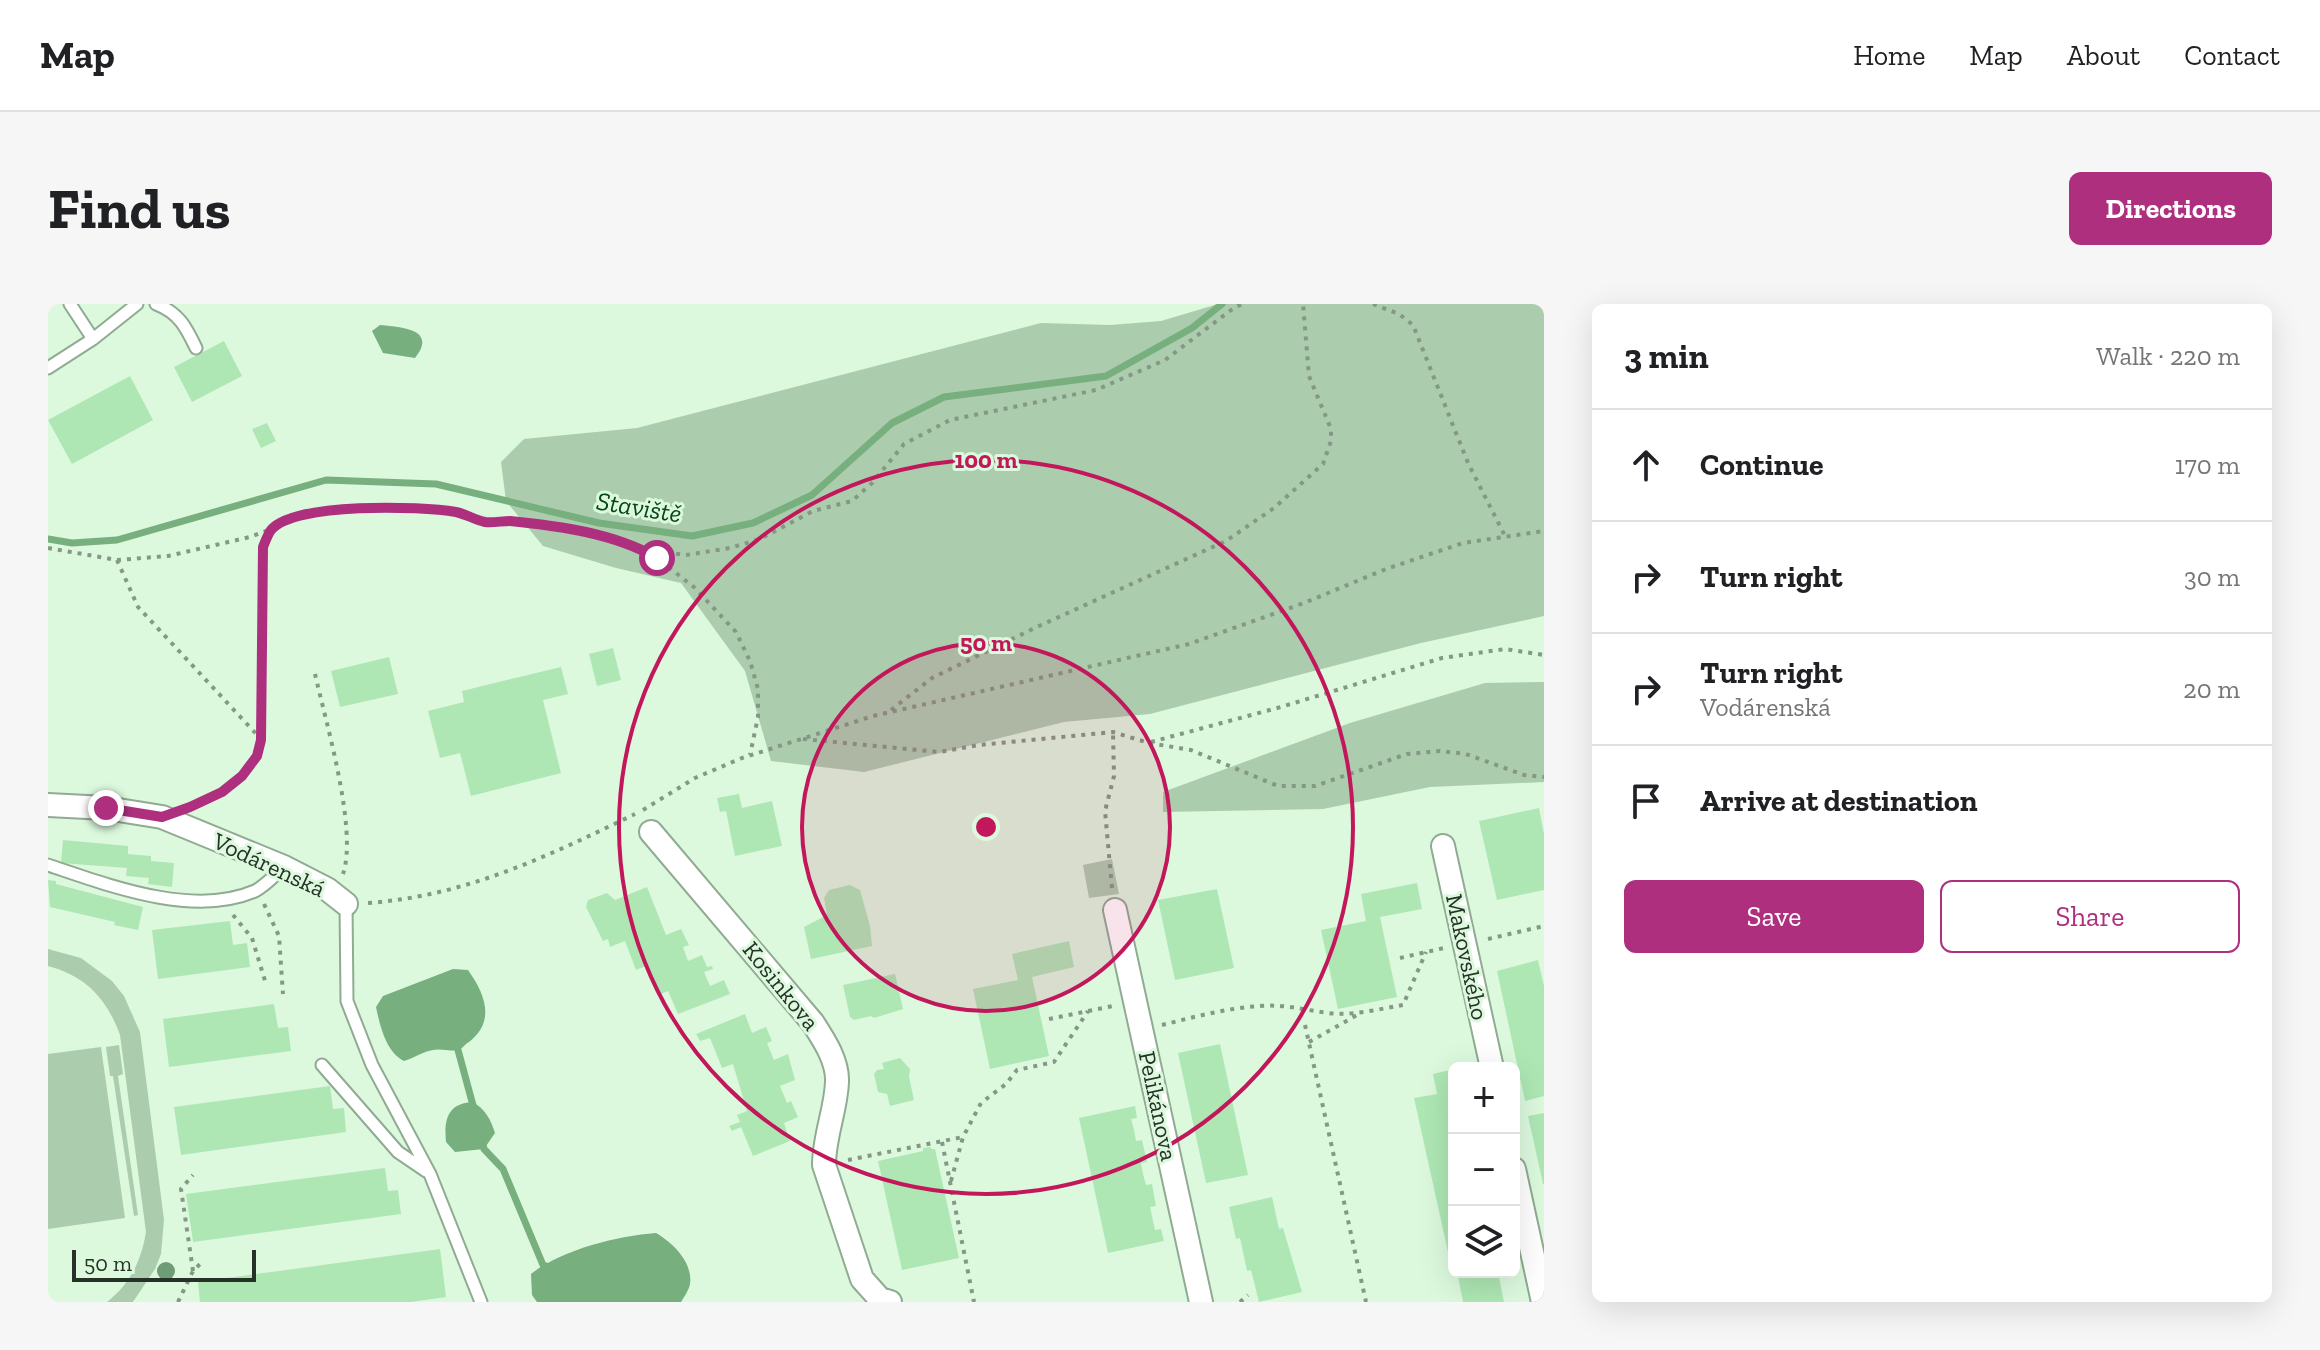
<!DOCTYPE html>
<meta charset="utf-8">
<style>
body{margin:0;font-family:"Zilla Slab",serif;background:#f6f6f6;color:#202124}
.controls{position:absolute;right:24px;bottom:24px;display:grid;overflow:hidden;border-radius:12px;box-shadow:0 8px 32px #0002}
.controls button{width:72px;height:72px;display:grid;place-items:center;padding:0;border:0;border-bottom:2px solid #e0e0e0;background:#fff;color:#202124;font:40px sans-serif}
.scale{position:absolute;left:24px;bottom:20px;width:184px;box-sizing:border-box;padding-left:8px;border:4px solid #263127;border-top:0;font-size:22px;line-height:28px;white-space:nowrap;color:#263127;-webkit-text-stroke:6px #dcf9de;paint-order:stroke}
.stop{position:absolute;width:24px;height:24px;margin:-18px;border:6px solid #ad2f7e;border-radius:50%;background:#fff}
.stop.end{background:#ad2f7e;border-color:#fff;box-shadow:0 2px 8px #0008}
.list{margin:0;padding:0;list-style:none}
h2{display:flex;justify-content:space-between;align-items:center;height:104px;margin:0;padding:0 32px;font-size:34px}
h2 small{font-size:26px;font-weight:400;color:#757577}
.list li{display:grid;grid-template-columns:52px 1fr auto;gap:24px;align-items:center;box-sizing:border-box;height:112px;padding:0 32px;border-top:2px solid #e0e0e0}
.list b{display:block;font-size:30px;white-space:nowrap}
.list p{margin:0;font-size:26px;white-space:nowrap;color:#757577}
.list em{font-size:26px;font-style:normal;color:#757577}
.actions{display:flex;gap:16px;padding:24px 32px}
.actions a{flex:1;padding:18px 0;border:2px solid #ad2f7e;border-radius:12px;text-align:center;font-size:28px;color:#ad2f7e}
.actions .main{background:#ad2f7e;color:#fff}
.icon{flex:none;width:44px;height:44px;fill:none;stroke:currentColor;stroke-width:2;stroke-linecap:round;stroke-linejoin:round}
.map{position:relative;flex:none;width:1496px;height:998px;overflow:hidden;border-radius:12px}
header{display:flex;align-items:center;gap:48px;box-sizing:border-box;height:112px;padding:0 40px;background:#fff;border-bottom:2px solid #e0e0e0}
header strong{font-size:38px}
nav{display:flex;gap:44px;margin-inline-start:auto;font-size:28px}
.intro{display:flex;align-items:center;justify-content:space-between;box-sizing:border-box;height:192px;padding:0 48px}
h1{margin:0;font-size:56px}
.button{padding:20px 36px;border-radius:12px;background:#ad2f7e;color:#fff;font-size:28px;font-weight:700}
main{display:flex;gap:48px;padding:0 48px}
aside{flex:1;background:#fff;border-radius:12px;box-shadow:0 8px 32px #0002}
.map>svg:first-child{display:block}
</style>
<header>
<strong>Map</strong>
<nav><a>Home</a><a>Map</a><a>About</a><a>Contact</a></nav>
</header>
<div class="intro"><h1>Find us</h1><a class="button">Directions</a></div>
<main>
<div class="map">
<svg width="1496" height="998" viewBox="0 0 1496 998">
<rect width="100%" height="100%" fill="#dcf9de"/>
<path fill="#abcdae" d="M1170 0H1496V312L1373 339 1102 410 1016 418 816 468 723 457 697 367 633 279 568 264 495 242 458 197 453 158 476 135 589 124 993 19 1062 21 1113 17Z
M1496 378V478L1382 483 1275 505 1115 508V488L1302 419 1437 379Z
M1064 555 1071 590 1041 594 1035 561Z
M0 645 33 654 64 677 76 692 92 728 116 916 113 950 107 965 85 998H59C83 979 93 957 98 928L72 731C59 695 38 672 0 662Z
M71 741 75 770 70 772 90 911 86 912 65 772H62L58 743Z
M53 743 77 914 0 925V750Z"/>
<path fill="#78af7e" d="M332 21C350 23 391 24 367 54L335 49 324 27Z
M405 665 420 666C437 690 448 717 421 738 417 740 415 744 411 746 403 748 393 744 385 746 376 747 366 754 356 757 338 748 332 722 328 703L335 692Z
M424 798C437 804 443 816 447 829L436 845 407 848 398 838C396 816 399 800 424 798Z
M608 929C625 939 645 958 642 980 641 986 636 993 633 998H489L484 991 483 970C513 946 569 932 608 929Z"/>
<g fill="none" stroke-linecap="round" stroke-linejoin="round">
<path stroke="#78af7e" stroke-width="7" d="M0 235 24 239 69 236 278 176 388 180 551 219 644 232 705 219 764 191 844 119 896 93 1058 72 1144 24 1174 0
M410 746 426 805
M434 836 436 845 455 865 495 961 502 963"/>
</g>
<path fill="#aee7b4" d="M176 37 194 72 144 98 126 63Z
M82 72 105 116 24 160 0 116Z
M219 119 228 137 213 144 204 125Z
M565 344 573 376 549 382 541 350Z
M341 353 350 390 292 403 283 367Z
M513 363 520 390 495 396 513 469 423 492 412 449 392 454 380 407 416 398 414 387Z
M691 490 694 504 724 497 734 542 687 552 678 507 672 508 669 494Z
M1491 504 1496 530V586L1449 596 1431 517Z
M15 536 80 542V550L103 552V557L126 559 124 583 100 580 101 574 78 572 79 564 13 559Z
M0 576 8 577V580L95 603 90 626 66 621 67 618 2 603Z
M1369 579 1374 605 1332 613 1349 693 1290 705 1273 626 1318 617 1313 590Z
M802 581 812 586 822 622 824 642 763 655 756 623 779 611 776 594 781 586Z
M599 583 618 631 633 625 641 641 635 643 640 657 654 651 659 663 664 662 665 665 656 668 662 682 676 676 682 690 630 710 620 687 610 691 598 662 588 666 577 637 562 643 560 635 555 637 538 603 540 596 559 589 567 596Z
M1169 585 1186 664 1127 676 1110 596Z
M182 617 185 641 199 639 202 663 110 675 104 626Z
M1021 637 1026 663 984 673 1001 752 942 765 925 685 970 676 964 650Z
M1490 656 1496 682V792L1477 797 1449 667Z
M847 670 855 705 826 714 823 712 806 716 802 713 795 681Z
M226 700 230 724 240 723 243 747 121 763 115 715Z
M697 710 704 729 718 723 724 737 719 739 726 756 740 750 747 776 732 782 739 799 743 797 750 813 736 819 742 837 705 852 693 823 684 827 681 822 692 818 689 811 699 807 685 760 674 764 662 734 652 737 648 730Z
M1172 740 1200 871 1158 879 1130 749Z
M852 754 862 765 861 773 866 796 842 802 839 790 830 788 826 770 829 766 836 765 834 759Z
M1406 765V947L1400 948 1366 794 1389 790 1385 770Z
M282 782 285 805 296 804 298 828 133 851 126 803Z
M1087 802 1089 814 1083 815 1086 826 1088 837 1094 836 1099 858 1093 859 1095 870 1098 881 1104 880 1108 902 1102 903 1107 926 1113 925 1116 937 1060 949 1031 814Z
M1496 809V880H1495L1480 812Z
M883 843V845H887L911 954 854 966 830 857 875 847V844Z
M337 864 340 887 350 886 353 910 145 938 138 890Z
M1224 893 1231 925 1235 924 1254 988 1211 998 1203 966 1199 967 1192 934 1188 935 1181 903Z
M392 945 398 993 363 998H152L150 978Z
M1432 968H1450L1456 998H1415L1410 973Z"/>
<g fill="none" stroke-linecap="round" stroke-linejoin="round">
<g stroke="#90ab92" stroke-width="15">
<path id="service" d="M22 0 45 35
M108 0C131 9 138 23 148 44
M0 64 45 35 89 0
M0 561C60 581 145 614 207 587 217 582 227 571 236 563
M298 600 299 697 324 761 382 870 433 998
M274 761 350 848 378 867"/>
</g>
<g stroke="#90ab92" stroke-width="26">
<path id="minor" d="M0 501 58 504 114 513 236 563 279 585 298 600
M603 528 765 719C776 736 790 757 789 778 788 806 776 832 776 861L814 975 832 995 842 998
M1395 542 1444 764
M1067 606 1153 998
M1466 865 1495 998"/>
</g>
<path stroke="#849885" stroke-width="4" stroke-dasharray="4 6" stroke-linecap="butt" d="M1325 0 1351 10 1365 21 1420 159 1457 232
M0 244 69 256 120 252 202 233 223 225 243 214 275 208 361 203 412 209 438 218 457 217 486 220 586 240 609 254 647 284 688 328 702 357 710 385V413L702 451
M609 254 623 249 638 251 682 244 712 235 765 207 804 197 824 179 856 140 902 116 1048 86 1117 56 1187 3 1195 0
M69 256 90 303 212 434
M267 370C278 419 310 526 295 570
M843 406 884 374 991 322 1178 237 1226 204 1275 160 1283 137V125L1261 72 1255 0
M755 435 891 448 931 441 1065 428 1101 439 1143 446 1230 482H1267L1359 450 1392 447 1418 450 1476 471 1496 473
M1103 438 1233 403 1394 354 1457 345 1496 351
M147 501C178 486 205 470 213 436L215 243 223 225
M595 506 647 474 694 454 825 412 1141 340 1256 299 1338 265 1415 239 1496 227
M1064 584 1057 507 1066 472 1065 428
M320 599C418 592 500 552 587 510
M216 600 231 632 235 690
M185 611 204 634 218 680
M1440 635 1496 622
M1352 654 1396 644
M1001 715 1065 702
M1114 721C1146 713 1179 704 1212 702 1236 700 1257 706 1280 709 1305 712 1331 705 1355 701L1378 648
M1257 721 1318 998
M1261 738 1311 710
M894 838 926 998
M800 856 915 833
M903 877 915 833 933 799 958 780 969 766 1006 758 1040 707
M145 967 133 885 145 871
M130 998 145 967 155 957
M1192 998 1200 991"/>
<use href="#service" stroke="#fff" stroke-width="11"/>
<use href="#minor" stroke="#fff" stroke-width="22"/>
</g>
<circle fill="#6e9c76" cx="118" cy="967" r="9"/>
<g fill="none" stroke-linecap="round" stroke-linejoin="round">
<path stroke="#ad2f7e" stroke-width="10" d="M58 504 114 513 142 503 174 488 194 472 209 452 213 436 215 243C217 238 220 230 223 226 246 198 373 202 408 208 418 210 427 216 437 218 445 219 454 217 462 217 511 222 566 229 609 254"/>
</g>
<circle cx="938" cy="523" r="184" fill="#c2185b" fill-opacity=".12"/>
<g fill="none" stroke="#c2185b" stroke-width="4">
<circle cx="938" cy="523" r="184"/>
<circle cx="938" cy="523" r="367"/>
</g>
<g text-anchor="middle" stroke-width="6" stroke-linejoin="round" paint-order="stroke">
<g font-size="24" fill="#263127" stroke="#dcf9de">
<text transform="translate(221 561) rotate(25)" y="8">Vodárenská</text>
<text transform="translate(1419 653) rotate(78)" y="8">Makovského</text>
<text transform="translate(733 682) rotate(51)" y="8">Kosinkova</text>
<text transform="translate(1110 802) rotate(78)" y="8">Pelikánova</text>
</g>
<g font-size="26" font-style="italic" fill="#064618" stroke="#dcf9de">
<text transform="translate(591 203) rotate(9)" y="9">Staviště</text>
</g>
</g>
<circle cx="938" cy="523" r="12" fill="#c2185b" stroke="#dcf9de" stroke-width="4"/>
<g font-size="24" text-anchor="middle" font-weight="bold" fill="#c2185b" stroke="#dcf9de" stroke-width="6" stroke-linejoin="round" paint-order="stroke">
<text x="938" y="164">100 m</text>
<text x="938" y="347">50 m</text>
</g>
</svg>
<div class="controls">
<button>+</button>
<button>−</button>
<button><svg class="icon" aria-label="layers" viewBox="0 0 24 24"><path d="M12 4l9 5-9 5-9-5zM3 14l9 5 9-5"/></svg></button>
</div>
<div class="scale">50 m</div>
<div class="stop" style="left:609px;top:254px"></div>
<div class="stop end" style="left:58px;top:504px"></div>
</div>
<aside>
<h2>3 min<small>Walk · 220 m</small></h2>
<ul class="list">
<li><svg class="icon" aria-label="ahead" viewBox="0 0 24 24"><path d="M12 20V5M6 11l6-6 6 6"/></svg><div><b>Continue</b></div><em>170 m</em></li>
<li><svg class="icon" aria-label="right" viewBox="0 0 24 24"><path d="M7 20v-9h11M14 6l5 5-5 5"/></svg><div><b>Turn right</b></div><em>30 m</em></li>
<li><svg class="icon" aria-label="right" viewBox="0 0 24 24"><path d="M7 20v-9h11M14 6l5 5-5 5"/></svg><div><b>Turn right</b><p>Vodárenská</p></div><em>20 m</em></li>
<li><svg class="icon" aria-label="arrive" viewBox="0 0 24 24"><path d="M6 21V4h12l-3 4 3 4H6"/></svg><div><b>Arrive at destination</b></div></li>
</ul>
<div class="actions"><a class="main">Save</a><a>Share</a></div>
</aside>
</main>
